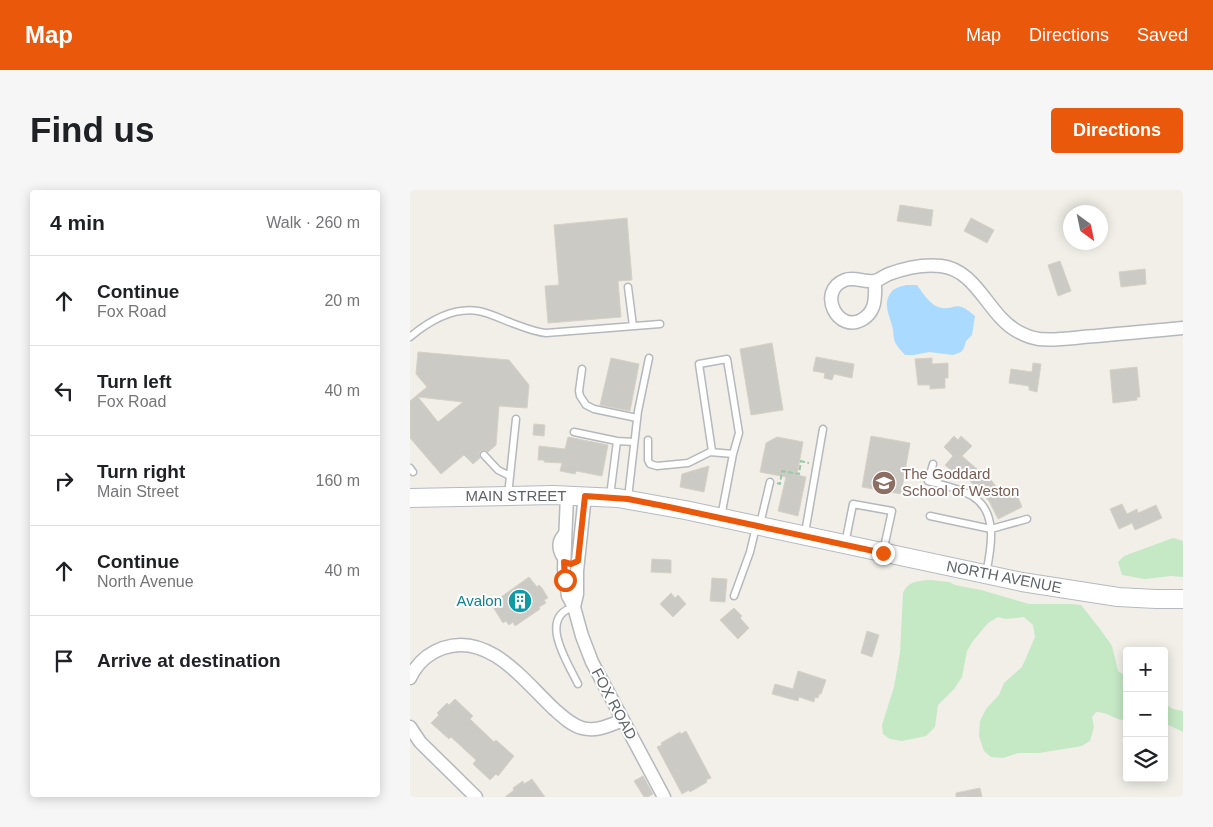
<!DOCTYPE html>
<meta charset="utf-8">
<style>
body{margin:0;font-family:Arial,sans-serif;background:#f6f6f6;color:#202124}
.controls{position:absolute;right:15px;bottom:15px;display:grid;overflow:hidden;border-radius:5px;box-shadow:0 2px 12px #0003}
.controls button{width:45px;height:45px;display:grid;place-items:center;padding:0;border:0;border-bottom:1px solid #e0e0e0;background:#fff;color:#202124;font:25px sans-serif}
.compass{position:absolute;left:653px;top:15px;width:45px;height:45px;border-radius:50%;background:#fff;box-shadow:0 2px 12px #0003;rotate:147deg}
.stop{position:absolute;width:15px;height:15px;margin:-11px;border:4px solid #ea580c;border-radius:50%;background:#fff}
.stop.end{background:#ea580c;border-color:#fff;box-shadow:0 1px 5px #0008}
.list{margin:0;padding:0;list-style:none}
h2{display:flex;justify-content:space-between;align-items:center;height:65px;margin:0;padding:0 20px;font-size:21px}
h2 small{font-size:16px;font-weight:400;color:#757577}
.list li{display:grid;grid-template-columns:32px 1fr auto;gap:15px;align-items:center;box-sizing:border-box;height:90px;padding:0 20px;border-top:1px solid #e0e0e0}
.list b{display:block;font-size:19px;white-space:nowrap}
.list p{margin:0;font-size:16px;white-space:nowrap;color:#757577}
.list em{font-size:16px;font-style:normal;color:#757577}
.icon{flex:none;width:28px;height:28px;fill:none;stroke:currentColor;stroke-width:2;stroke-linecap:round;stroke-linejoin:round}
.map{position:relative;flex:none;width:773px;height:607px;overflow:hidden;border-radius:5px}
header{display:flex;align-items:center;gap:30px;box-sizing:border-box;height:70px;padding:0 25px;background:#ea580c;color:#fff}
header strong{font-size:24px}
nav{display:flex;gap:28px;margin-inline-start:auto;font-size:18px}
.intro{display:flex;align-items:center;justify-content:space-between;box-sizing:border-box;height:120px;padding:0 30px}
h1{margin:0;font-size:35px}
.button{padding:12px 22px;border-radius:5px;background:#ea580c;color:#fff;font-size:18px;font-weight:700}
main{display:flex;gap:30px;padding:0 30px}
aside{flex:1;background:#fff;border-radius:5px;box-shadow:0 2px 12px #0003}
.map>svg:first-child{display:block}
</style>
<header>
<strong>Map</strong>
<nav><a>Map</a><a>Directions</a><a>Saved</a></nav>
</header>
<div class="intro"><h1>Find us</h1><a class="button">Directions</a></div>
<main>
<aside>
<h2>4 min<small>Walk · 260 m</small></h2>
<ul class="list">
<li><svg class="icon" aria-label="ahead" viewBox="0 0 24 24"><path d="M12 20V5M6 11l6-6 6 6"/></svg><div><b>Continue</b><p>Fox Road</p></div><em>20 m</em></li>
<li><svg class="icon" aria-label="left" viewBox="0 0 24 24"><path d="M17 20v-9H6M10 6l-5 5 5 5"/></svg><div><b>Turn left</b><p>Fox Road</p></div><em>40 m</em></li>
<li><svg class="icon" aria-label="right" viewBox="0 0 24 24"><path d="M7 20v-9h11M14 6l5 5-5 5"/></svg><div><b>Turn right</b><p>Main Street</p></div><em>160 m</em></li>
<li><svg class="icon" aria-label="ahead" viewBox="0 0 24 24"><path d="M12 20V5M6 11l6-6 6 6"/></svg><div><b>Continue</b><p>North Avenue</p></div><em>40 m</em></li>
<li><svg class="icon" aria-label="arrive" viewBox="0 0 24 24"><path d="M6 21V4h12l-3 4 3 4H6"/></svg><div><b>Arrive at destination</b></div></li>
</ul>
</aside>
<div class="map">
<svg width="773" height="607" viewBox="0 0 773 607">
<rect width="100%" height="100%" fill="#f1efe8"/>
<path fill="#c5e8c5" d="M763 348 773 351V387L761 386 735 389 712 385 708 372 714 366Z
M521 390 539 392 545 395 571 400 619 414H663L671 415 690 439 702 456 708 481 717 487V531C705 530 698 522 686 522L682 527 684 537 680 551 672 556 629 563H608L593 568 581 567 574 561 569 546 570 531 576 519 589 505 594 493 612 477 625 447 623 435 614 427 596 429 588 427 578 433 563 451 557 461 552 487 544 499 528 515 525 537 516 546 492 551 480 549 473 544 472 535 484 497 490 463 493 403C498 391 508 391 521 390Z
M754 513 763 519 773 521V542L754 533Z"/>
<path fill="#aadaff" d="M496 95H507C514 105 523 120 537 118 543 118 546 115 552 117 557 119 561 123 565 126L562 145 556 151 554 158 551 162 543 165 519 162 504 165H495C492 161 487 157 485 152 483 148 484 144 483 140 481 127 471 114 482 101 485 98 492 96 496 95Z"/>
<path fill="#cccac5" stroke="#d6d1c6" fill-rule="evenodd" d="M490 15 523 20 521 36 487 31Z
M217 28 222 90 208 91 211 127 138 133 135 96 149 95 144 35Z
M561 28 584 40 577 53 554 41Z
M650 71 661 101 648 106 638 75Z
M735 79 736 94 711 97 709 82Z
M362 153 373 220 341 225 330 159Z
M8 162 99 170 119 195 117 218 89 216 86 255 78 262 75 260 71 261 69 264 70 268 63 274 54 265 31 284 0 248V211L17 197 6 184ZM8 207 53 212 28 232Z
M406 167 444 174 442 188 424 184 422 190 414 188 415 183 403 181Z
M201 168 229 174 220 221 190 215Z
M522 168V174L538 173V188H535V198L520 199V195H508L505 169Z
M623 173 631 174 627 202 619 200V196L599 193 601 179 622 182Z
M727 177 730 207H727V210L703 213 700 180Z
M124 234 135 235 134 246 123 245Z
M461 246 500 253 491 304 452 297Z
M544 246 548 250 551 246 562 256 552 266 575 286 576 284 595 307 606 302 612 317 588 329 579 311 557 288 555 290 545 281 544 283 535 275 543 266 534 257Z
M158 247 198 255 192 286 166 281 165 284 150 281 152 273 134 272V270H128L129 256 155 259Z
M367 247 393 252 387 285 396 287 388 326 368 321 376 287 350 282 356 253Z
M299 276 294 302 270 297 272 284Z
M712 314 717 324 727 319 728 323 746 315 752 328 725 340 722 333 709 339 700 319Z
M242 369 261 370V383L241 382Z
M119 387 127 397 129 395 132 398 138 408 134 410 136 413 129 417 130 419 105 436 103 432 99 435 96 431 93 433 83 417 86 415 84 412Z
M302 388 317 389 315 412 300 411Z
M261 403 265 408 268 405 276 414 263 427 250 414Z
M324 418 332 426 330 428 339 438 328 449 310 430Z
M457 441 469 445 462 467 451 463Z
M388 481 416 490 411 504H409L408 508 405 507 404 512 389 507 388 511 362 504 365 494 383 499Z
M45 509 63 526 60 529 84 552 86 550 104 566 88 586 86 584 80 590 63 574 66 570 41 547 39 549 21 533 29 525 27 523 37 513 39 515Z
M276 541 301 588 296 590 297 592 280 602 279 600 272 604 247 557 252 555 251 553 270 542 271 544Z
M233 586 243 604 238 607H234L224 591Z
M122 589 135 607H95L104 600 103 598 113 591 114 594Z
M570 598 572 607H546V603Z"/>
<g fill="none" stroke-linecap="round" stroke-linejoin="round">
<g stroke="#b5b8bc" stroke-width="9">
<path id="lane" d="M218 97 223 136
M0 147C18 132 43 117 68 121 80 123 91 129 102 133 113 137 124 142 136 143L250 134
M172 179 169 201 170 206 176 215 184 219 227 228
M164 242 207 251 224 252
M238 250V270L240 274 247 276 278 273 300 262 323 264
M302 261 289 174 317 169 329 243 323 264 311 327
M74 265 88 280 100 286
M523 274 518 291C533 295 549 298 562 306 589 322 581 359 576 384
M0 278 3 282
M98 305 106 229
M200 306 207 251
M218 308 228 221 239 168
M520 326 581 339 617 329
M350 334 360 292
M154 340C151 344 148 347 147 351 144 364 155 381 168 371
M395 343 413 239
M435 354 443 314 482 321 473 362
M324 406 340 362 346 337
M164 417C127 427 158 473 168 494"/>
</g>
<g stroke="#b5b8bc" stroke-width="15">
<path id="street" d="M465 91C465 99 466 109 463 117 461 122 458 126 453 129 428 145 406 101 435 90 445 86 455 93 465 91 469 90 474 86 479 84 495 78 514 74 531 76 567 80 578 125 607 141 614 145 622 148 629 149 647 151 667 147 686 146 715 143 744 141 773 138
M157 305 154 379 158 406 164 417 172 446 182 472 254 607
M164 417 167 404V381L175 305
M0 488C7 473 19 463 33 458 79 442 114 491 144 519 152 526 161 535 172 538 187 542 200 535 213 530
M0 537 10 552 66 607"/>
</g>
<g stroke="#b6babf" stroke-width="20">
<path id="secondary" d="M0 308 143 305 208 308 275 320 612 392 708 407 746 409H773"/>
</g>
<path stroke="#9cc7a9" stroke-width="2" stroke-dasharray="5 2.5" stroke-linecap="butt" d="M390 271 399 273
M367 293 370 294 372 281 389 284 391 271"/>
<use href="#lane" stroke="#fff" stroke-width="6"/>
<use href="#street" stroke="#fff" stroke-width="12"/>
<use href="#secondary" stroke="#fff" stroke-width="18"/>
</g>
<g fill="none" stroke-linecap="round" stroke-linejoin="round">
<path stroke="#ea580c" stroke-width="6" d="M155 390 154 372 161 374 168 371 175 306 218 309 259 317 473 363"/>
</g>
<defs>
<g id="school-disc" transform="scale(1.25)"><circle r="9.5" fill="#8d6e63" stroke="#fff"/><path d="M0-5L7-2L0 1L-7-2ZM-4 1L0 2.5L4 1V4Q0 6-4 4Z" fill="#fff"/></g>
<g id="building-disc" transform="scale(1.25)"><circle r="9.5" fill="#0f9aa8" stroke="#fff"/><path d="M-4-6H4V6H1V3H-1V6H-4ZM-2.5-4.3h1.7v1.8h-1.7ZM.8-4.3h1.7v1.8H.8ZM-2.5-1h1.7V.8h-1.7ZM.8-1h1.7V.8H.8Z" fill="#fff"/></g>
</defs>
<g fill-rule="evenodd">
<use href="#school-disc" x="474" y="293"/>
<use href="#building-disc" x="110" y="411"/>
</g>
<g text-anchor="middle" stroke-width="4" stroke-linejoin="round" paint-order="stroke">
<g font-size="15" fill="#785e54" stroke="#fff" text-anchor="start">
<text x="492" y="289">The Goddard<tspan x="492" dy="17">School of Weston</tspan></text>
</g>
<g font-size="15" fill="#5f6368" stroke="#fff">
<text x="106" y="311">MAIN STREET</text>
<text transform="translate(594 387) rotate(11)" y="5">NORTH AVENUE</text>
<text transform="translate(204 514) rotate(62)" y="5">FOX ROAD</text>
</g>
<g font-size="15" fill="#0d838f" stroke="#fff" text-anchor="end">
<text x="92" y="416">Avalon</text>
</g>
</g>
</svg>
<div class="controls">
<button>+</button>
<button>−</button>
<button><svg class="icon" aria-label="layers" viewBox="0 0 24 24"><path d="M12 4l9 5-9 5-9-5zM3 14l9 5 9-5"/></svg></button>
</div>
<svg class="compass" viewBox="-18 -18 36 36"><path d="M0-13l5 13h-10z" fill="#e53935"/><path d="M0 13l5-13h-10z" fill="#757577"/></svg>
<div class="stop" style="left:155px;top:390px"></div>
<div class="stop end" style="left:473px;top:363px"></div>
</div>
</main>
